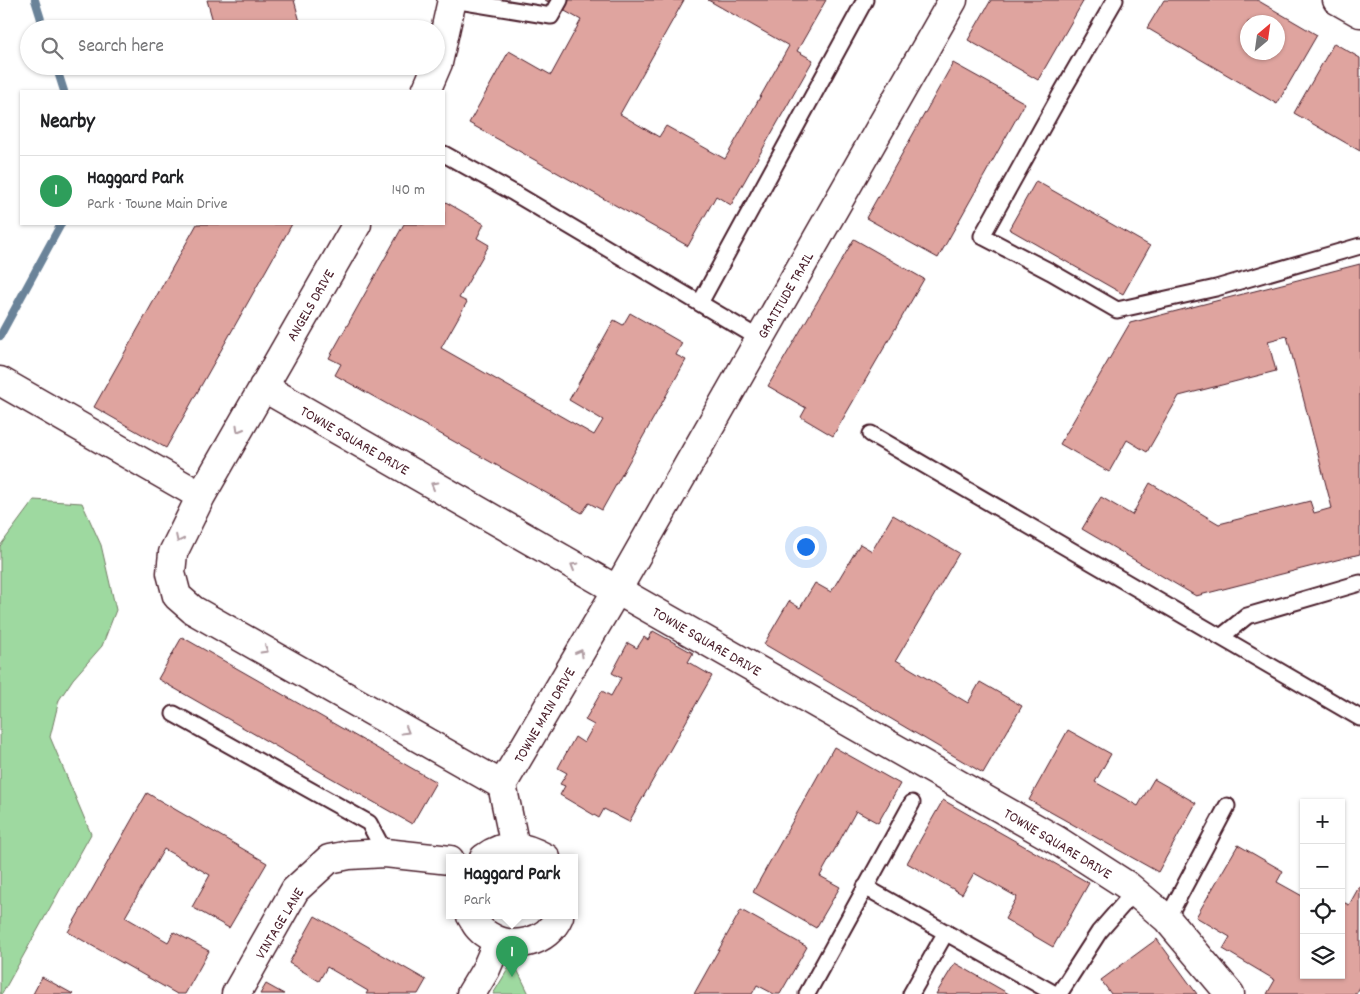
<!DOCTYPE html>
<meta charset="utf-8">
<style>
body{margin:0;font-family:Dekko,sans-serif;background:#f2f2f2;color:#202124}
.controls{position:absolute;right:15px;bottom:15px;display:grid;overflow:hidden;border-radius:0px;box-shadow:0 1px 4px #0004}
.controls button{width:45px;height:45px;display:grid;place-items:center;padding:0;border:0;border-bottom:1px solid #e0e0e0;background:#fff;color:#202124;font:25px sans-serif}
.compass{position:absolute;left:1240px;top:15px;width:45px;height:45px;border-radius:50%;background:#fff;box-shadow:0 1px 4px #0004;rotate:29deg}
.you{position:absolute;left:805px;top:546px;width:18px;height:18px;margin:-12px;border:4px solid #fff;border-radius:50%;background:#1a73e8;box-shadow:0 0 0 8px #1a73e833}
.badge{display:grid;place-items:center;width:32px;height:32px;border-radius:50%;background:#0b8043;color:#fff;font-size:16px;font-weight:700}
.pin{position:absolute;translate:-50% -41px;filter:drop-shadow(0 1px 2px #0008)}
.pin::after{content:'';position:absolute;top:26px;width:18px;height:15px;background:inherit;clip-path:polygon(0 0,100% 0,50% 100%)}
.popup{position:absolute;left:446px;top:854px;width:132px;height:65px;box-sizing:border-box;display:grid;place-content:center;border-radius:0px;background:#fff;filter:drop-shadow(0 1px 4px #0005);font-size:16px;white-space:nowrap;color:#757577}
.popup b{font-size:19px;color:#202124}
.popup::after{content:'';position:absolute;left:50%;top:100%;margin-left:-10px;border:10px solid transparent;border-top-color:#fff}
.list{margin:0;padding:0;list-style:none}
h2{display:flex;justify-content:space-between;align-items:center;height:65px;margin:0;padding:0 20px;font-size:21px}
h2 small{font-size:16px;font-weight:400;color:#757577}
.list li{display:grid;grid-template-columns:32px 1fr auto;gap:15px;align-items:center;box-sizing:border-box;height:70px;padding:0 20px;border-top:1px solid #e0e0e0}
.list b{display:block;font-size:19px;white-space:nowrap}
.list p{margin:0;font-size:16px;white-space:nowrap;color:#757577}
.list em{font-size:16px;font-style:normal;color:#757577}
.icon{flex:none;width:28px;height:28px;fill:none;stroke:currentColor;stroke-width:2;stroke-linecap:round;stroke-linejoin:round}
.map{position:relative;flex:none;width:1360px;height:994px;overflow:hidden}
.search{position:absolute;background:#fff;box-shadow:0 1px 4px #0004;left:20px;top:20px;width:425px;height:55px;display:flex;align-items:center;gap:12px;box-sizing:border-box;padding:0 18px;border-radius:28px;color:#757577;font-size:19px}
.panel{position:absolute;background:#fff;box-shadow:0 1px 4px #0004;left:20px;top:90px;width:425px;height:135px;border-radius:0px}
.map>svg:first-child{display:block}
</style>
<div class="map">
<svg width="1360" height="994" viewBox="0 0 1360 994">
<rect width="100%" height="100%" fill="#fff"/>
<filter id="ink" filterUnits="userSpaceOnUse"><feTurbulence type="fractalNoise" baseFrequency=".02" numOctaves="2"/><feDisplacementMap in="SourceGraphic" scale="10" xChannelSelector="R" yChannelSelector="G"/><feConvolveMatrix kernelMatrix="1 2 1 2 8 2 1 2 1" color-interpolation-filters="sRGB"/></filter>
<g filter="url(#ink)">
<path fill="#9ed9a0" stroke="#747c66" d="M34 500 82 503 101 545 116 610 102 646 73 679 59 700 50 737 91 834 2 994H0V546Z
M513 961 529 994H493Z"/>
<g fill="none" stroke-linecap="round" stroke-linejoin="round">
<path stroke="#6b8399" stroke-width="8" d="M35 0 44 29
M56 66 64 91
M0 336 61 224"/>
</g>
<path fill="#dfa49f" stroke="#4a1f2b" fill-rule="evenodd" d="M207 0H294L302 29H232L230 21 214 25Z
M545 0H684L620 114 659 137 666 126 725 159 789 46 708 0H826L797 51 813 60 731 205 716 196 688 246 469 123 509 51 551 75 581 20Z
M991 0H1084L1038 80 968 40Z
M1164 0H1257L1317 35 1277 104 1147 28ZM1248 22H1278V52H1248Z
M1334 43 1360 58V151L1294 113Z
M953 63 1025 103 938 258 866 218Z
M1036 181 1150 246 1123 294 1009 229Z
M444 201 484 224 477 238 489 245 459 298 467 302 441 348 594 435 603 420 569 400 614 320 623 325 630 313 682 343 676 355 686 360 602 510 589 503 582 513 335 375 341 364 329 358 404 224H444Z
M197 224H292L166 448 94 407Z
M854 239 924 279 833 436 801 417 806 408 768 386Z
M1360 264V554L1196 596 1082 529 1101 497 1132 515 1150 483 1219 524 1310 501 1314 513 1332 508 1287 336 1268 341 1276 371 1179 396 1147 452 1127 440 1109 472 1060 444 1130 323Z
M893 515 959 553 896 660 968 703 980 682 1022 706 983 773 764 644 789 601 800 608 815 583 831 592 860 544 872 551Z
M653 631 693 653 688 662 712 676 629 822 604 809 599 818 560 795 565 786 560 784 567 773 558 768 575 737 584 743 594 725 585 720 602 691 611 696 621 678 612 673 628 643 637 648 644 637 648 640Z
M182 637 436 782 412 824 158 679Z
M1068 730 1111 754 1095 782 1138 806 1154 779 1196 803 1158 872 1029 800Z
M834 747 900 784 878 823 856 811 820 876 840 887 816 928 753 892Z
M147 793 267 863 229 928 192 907 210 875 164 849 125 917 168 942 174 932 209 951 185 994H177L68 932Z
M943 800 1089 883 1053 947 1005 919 1017 897 974 873 962 894 907 863Z
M1238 845 1283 871 1277 882 1304 897V975H1341V901L1349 905 1360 885V987L1356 994H1267L1275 980 1223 949 1230 937 1196 917Z
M741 910 807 947 780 994H774L757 985 752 994H694Z
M315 916 426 980 418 994H366L368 991 327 967 319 981 289 963Z
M1157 939 1197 994H1111L1101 980Z
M955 963 1009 994H936Z
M42 977 73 994H33Z
M266 984 284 994H260Z"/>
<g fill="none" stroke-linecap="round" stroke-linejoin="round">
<g stroke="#4a1f2b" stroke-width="19">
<path id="service" d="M453 0 551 16 560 0
M1115 0 1063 90 982 236 1051 272 1117 310 1216 288 1360 246
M444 154 514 193 760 339
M700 303 865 0
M871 434 1360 718
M1221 637 1247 616 1360 583
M174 714 369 823 385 853
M865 887 1055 994
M1167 919 1227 806
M807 994 912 803
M911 994 946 932
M1059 994 1099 932 1134 892"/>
</g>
<g stroke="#4a1f2b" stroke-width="31">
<path id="minor" d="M1337 0 1360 13
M426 91 438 63 452 0
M357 224 201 496 173 553 171 573 177 596 193 610 502 785
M0 381 201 496
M263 387 617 590 1058 841 1128 886 1167 919 1230 994
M515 847 502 785 617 590 953 0
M484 858C506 842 523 845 546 858
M471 916C474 920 476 926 480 929 482 932 486 934 489 936 512 951 548 943 559 916
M236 994 295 890 329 859 349 855 385 853 450 860
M471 994 486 969 498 941"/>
</g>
<use href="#service" stroke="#fff" stroke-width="15"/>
<use href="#minor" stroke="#fff" stroke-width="28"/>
</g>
<defs><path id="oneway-chevron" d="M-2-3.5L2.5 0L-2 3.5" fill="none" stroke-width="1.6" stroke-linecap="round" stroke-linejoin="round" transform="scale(1.25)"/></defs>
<g stroke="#ae9aa0">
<use href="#oneway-chevron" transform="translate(239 429) rotate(120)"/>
<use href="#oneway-chevron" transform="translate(434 485) rotate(-150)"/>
<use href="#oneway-chevron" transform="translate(179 539) rotate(116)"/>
<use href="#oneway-chevron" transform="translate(574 566) rotate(-150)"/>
<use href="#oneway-chevron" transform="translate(265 650) rotate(30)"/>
<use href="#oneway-chevron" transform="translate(580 653) rotate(-60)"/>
<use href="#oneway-chevron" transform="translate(406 731) rotate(30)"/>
</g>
</g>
<g text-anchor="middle" stroke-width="4" stroke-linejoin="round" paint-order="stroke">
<g font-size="15" fill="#4a1f2b" stroke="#fff">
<text transform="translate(785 295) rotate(-60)" y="5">GRATITUDE TRAIL</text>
<text transform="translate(310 305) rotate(-60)" y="5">ANGELS DRIVE</text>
<text transform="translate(355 440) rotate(30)" y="5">TOWNE SQUARE DRIVE</text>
<text transform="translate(707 641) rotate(30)" y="5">TOWNE SQUARE DRIVE</text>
<text transform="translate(544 715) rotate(-60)" y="5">TOWNE MAIN DRIVE</text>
<text transform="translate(1058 843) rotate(31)" y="5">TOWNE SQUARE DRIVE</text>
<text transform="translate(279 923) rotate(-59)" y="5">VINTAGE LANE</text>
</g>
</g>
</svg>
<div class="controls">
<button>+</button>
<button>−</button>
<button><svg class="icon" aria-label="locate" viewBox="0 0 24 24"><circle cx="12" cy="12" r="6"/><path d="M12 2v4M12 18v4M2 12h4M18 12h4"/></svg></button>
<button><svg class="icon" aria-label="layers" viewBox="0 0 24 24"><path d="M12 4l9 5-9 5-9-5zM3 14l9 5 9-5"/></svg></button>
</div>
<svg class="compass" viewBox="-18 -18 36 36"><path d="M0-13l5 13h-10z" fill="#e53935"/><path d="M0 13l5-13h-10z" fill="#757577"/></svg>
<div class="you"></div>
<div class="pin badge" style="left:512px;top:977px;background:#2e9e5b">1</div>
<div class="popup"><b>Haggard Park</b>Park</div>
<div class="search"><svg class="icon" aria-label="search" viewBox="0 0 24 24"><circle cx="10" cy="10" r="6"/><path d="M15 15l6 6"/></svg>Search here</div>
<section class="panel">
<h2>Nearby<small></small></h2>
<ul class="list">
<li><span class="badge" style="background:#2e9e5b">1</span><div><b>Haggard Park</b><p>Park · Towne Main Drive</p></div><em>140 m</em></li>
</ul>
</section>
</div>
